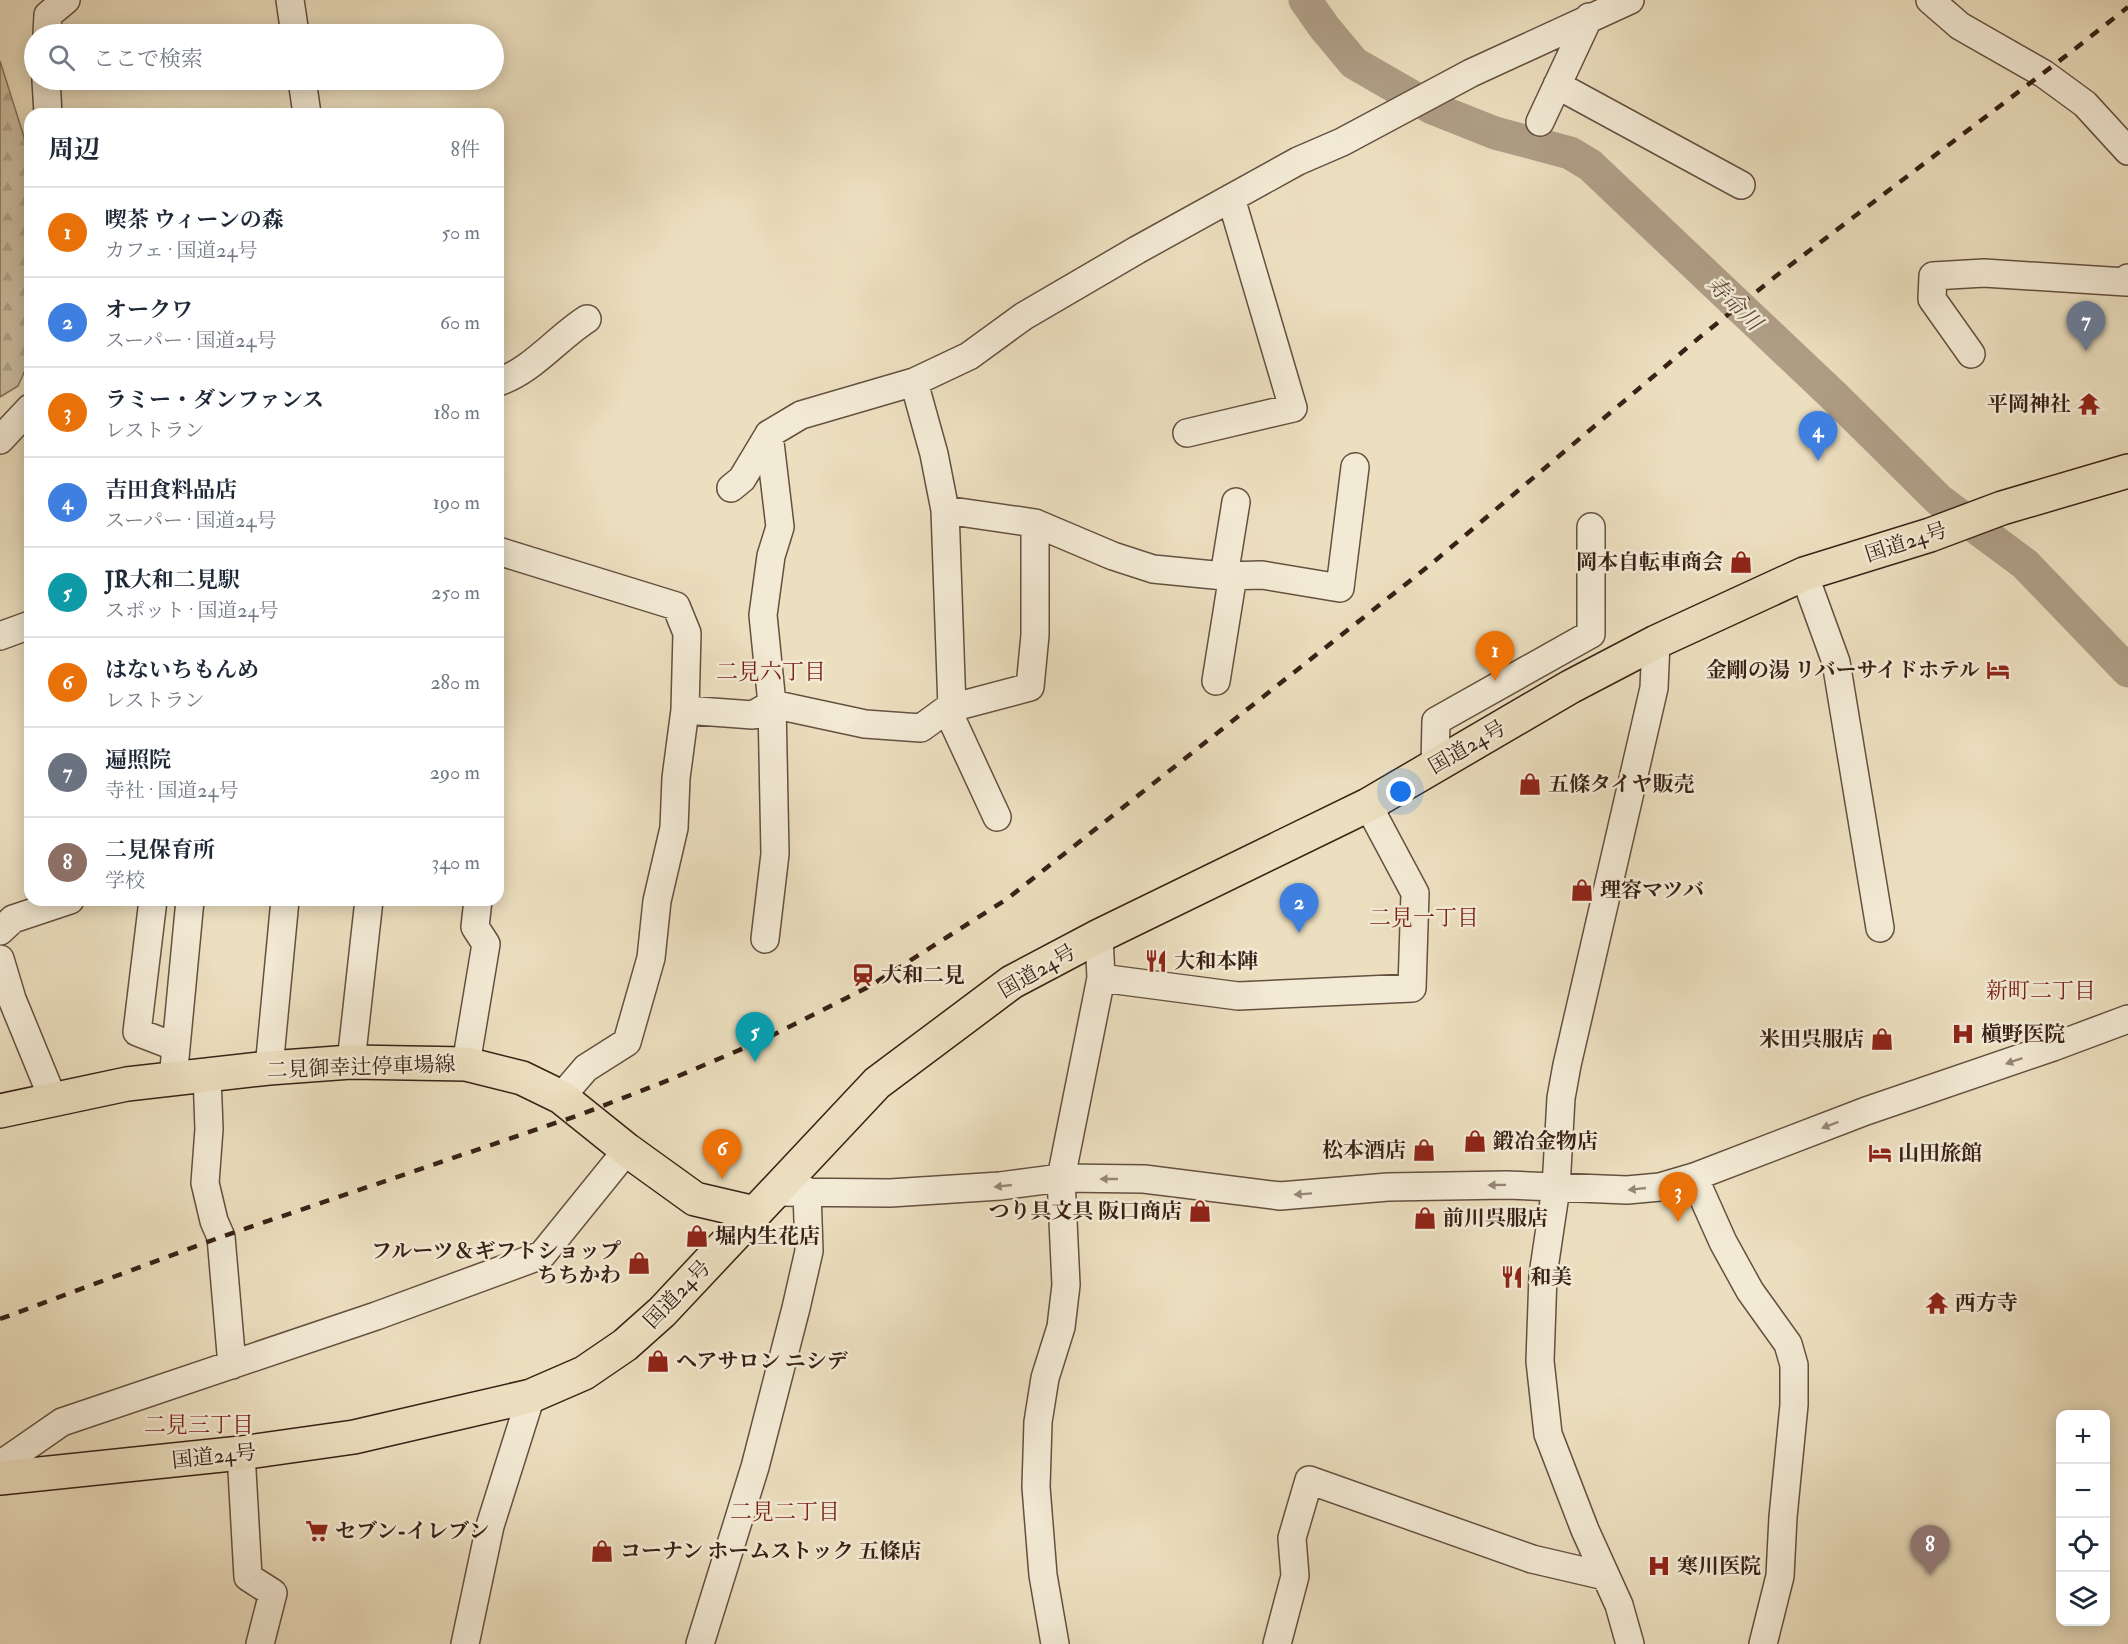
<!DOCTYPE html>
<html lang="ja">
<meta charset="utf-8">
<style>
body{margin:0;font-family:"IM FELL Double Pica","Noto Serif JP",serif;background:#f6f6f7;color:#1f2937}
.controls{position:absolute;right:18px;bottom:18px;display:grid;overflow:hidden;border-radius:12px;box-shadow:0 3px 15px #0003}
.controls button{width:54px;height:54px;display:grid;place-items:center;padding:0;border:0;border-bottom:2px solid #e0e1e3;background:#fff;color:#1f2937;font:30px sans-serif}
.you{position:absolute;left:1401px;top:792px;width:21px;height:21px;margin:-15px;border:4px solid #fff;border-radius:50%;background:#1a73e8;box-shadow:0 0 0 9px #1a73e833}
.badge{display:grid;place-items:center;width:39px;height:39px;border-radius:50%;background:#8f2418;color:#fff;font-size:20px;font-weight:700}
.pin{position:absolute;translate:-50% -50px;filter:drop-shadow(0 2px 3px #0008)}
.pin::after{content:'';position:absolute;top:32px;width:21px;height:18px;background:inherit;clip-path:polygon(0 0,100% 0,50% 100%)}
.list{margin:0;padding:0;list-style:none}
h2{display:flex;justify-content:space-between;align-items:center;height:78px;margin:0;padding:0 24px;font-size:26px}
h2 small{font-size:20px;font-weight:400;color:#747a83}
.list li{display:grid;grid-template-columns:39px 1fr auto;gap:18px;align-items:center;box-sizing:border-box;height:90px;padding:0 24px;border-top:2px solid #e0e1e3}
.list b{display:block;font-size:22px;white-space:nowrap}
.list p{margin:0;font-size:20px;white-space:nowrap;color:#747a83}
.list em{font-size:20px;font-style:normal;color:#747a83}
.icon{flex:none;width:33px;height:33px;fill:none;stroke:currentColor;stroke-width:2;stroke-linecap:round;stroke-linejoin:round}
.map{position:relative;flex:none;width:2128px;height:1644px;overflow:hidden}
.search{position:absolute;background:#fff;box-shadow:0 3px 15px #0003;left:24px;top:24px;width:480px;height:66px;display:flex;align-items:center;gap:15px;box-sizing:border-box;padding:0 21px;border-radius:33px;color:#747a83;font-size:22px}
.panel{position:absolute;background:#fff;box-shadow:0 3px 15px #0003;left:24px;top:108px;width:480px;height:798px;border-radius:18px}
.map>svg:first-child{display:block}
</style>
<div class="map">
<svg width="2128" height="1644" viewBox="0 0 2128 1644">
<defs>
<pattern id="forest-firs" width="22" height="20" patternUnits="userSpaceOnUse" patternTransform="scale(1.5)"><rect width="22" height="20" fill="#cdbfa2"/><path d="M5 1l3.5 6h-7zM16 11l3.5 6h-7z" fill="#b1a48b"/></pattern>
</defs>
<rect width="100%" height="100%" fill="#ecdfbf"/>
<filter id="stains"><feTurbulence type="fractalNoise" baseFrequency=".00333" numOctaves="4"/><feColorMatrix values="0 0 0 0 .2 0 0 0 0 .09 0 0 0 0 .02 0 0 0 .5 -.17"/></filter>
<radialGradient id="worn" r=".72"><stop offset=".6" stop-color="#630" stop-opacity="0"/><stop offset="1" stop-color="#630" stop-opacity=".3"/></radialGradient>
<path fill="url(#forest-firs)" stroke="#82705c" stroke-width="1.5" d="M0 61 30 156V359L18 386 0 397Z"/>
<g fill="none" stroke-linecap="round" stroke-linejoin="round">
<path stroke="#af9e86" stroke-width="33" d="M1305 0 1324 27 1354 63 1432 108 1495 133 1570 153 1590 165 1835 397 1939 500 2025 564 2128 671"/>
<g stroke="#655040" stroke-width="30">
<path id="minor" d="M290 0 295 34
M1930 0 1960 26 2044 74 2085 104 2128 151
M47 34 48 15 66 0
M46 80 48 114
M302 80 307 114
M1557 85 1741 185
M1540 122 1589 17
M1971 354 1932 299 1933 276 1984 273 2126 282 2128 278
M498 382C532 371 557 338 587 319
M1187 433 1293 408 1231 198
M0 440 30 408
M731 488 742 479 769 434
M945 510 1035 523 1113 556 1153 569 1224 576 1262 575 1340 588 1355 467
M498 551 676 606 687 633 685 710 676 778 674 828 657 901 651 958 627 1042 586 1068 561 1097
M1804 574 1836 662 1880 928
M1224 576 1236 502
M0 636 30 625
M1216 681 1233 575
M952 708 945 510 934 454 914 382 969 356 1024 316 1137 250 1298 161 1342 142 1471 73 1630 0
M947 709 997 817
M685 710 753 715 772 704 865 724 921 728 947 709 1030 687 1035 635V523
M1435 765 1436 721 1591 634V527
M153 900 137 1032 176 1047
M0 931 13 919 70 900
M765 939 775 854 772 704 763 615 771 556 780 527 769 434 801 415 914 382
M0 959 12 999 53 1099
M1101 978 1238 996 1412 988 1415 893 1368 805
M351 1062 369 900
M466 1064 486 944 475 927 478 900
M269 1068 285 900
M207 1075 209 1129 205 1183 214 1221 221 1237 232 1365
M173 1079 190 900
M1694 1177 1723 1242 1750 1291 1788 1344 1794 1365V1405L1783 1517 1780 1576 1763 1644
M774 1192 890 1193 1000 1186 1061 1178 1144 1179 1280 1196 1388 1187 1507 1185 1627 1190 1660 1187 1694 1177 1866 1111 2053 1047 2128 1019
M241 1453 248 1577 273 1593 260 1644
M0 1465 62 1422 376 1316 542 1255 627 1150
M465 1644 490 1526 531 1396
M700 1644 755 1467 796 1308 809 1251 807 1191
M1055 1644 1043 1575 1036 1487 1038 1422 1045 1378 1061 1327 1066 1285 1061 1178 1101 978 1099 936
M1277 1644 1295 1576 1292 1538 1309 1480 1532 1559 1605 1576
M1630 1644 1619 1605 1585 1530 1548 1434 1540 1361 1543 1275 1556 1188 1561 1098 1567 1065 1654 688 1656 642"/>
</g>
<g stroke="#382116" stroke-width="36">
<path id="major" d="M0 1111 127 1084 269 1068 351 1062 466 1064 522 1078 561 1097 627 1150 695 1199 755 1213"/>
</g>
<g stroke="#382116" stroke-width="36">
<path id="highway" d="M0 1478 241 1453 354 1437 531 1396 584 1373 625 1345 662 1312 877 1083 1012 982 1099 936 1368 805 1570 687 1656 642 1804 574 1930 535 2002 508 2128 471"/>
</g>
<use href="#minor" stroke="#f3ead5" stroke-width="27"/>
<use href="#major" stroke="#ecdfbf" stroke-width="33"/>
<use href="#highway" stroke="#ecdfbf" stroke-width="33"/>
<path stroke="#382116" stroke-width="4.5" stroke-dasharray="10 10" stroke-linecap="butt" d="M0 1319 221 1237 582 1114 669 1080 763 1040 870 986 1007 899 1430 565 1700 337 1776 276 2071 52 2128 7"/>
</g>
<defs><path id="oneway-solid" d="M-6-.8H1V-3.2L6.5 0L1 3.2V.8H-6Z" transform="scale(1.5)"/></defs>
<g fill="#968676">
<use href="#oneway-solid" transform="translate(2014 1061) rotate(161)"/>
<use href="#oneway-solid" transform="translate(1830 1125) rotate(159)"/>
<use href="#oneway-solid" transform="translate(1109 1179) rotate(-180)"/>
<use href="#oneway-solid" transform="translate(1497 1185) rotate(179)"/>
<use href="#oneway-solid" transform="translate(1003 1186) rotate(174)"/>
<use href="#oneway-solid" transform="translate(1637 1189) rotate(174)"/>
<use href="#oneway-solid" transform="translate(1303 1194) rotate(176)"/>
</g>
<defs>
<g id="temple-bare" transform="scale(1.8)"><path d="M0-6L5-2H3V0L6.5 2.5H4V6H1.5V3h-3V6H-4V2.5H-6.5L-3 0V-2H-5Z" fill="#8f2418" stroke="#f3ead5" stroke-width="2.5" paint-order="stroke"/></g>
<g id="shop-bare" transform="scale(1.8)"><path d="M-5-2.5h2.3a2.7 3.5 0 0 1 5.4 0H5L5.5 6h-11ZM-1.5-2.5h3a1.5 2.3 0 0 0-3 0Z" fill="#8f2418" stroke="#f3ead5" stroke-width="2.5" paint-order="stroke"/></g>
<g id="hotel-bare" transform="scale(1.8)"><path d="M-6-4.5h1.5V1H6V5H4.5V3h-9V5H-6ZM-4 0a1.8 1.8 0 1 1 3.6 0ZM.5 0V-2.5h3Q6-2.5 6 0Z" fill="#8f2418" stroke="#f3ead5" stroke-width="2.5" paint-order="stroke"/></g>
<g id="restaurant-bare" transform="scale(1.8)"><path d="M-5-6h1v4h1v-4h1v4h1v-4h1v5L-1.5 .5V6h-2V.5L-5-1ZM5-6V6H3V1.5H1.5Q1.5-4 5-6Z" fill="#8f2418" stroke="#f3ead5" stroke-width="2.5" paint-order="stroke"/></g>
<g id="station-bare" transform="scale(1.8)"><path d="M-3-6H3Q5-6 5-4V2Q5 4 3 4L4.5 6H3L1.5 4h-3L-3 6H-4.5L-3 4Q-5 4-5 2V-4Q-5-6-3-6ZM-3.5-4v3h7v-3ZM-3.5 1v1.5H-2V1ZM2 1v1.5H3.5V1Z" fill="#8f2418" stroke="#f3ead5" stroke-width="2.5" paint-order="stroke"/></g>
<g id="hospital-bare" transform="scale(1.8)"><path d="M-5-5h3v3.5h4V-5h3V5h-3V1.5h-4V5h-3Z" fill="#8f2418" stroke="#f3ead5" stroke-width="2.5" paint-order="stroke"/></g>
<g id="supermarket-bare" transform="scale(1.8)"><path d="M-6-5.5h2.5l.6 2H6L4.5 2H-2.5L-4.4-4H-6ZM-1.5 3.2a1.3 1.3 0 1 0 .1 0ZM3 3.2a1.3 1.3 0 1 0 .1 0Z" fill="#8f2418" stroke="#f3ead5" stroke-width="2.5" paint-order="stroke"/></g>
</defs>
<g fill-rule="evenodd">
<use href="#temple-bare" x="2089" y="404"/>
<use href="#shop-bare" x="1741" y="562"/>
<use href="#hotel-bare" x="1998" y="670"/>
<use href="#shop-bare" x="1530" y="784"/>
<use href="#shop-bare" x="1582" y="890"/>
<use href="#restaurant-bare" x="1156" y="961"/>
<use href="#station-bare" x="863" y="975"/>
<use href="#hospital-bare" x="1963" y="1034"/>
<use href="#shop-bare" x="1882" y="1039"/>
<use href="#shop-bare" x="1475" y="1141"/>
<use href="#shop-bare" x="1424" y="1150"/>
<use href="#hotel-bare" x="1880" y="1153"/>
<use href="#shop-bare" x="1200" y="1211"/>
<use href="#shop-bare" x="1425" y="1218"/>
<use href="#shop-bare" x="697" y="1236"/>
<use href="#shop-bare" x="639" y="1263"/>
<use href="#restaurant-bare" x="1512" y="1277"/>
<use href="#temple-bare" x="1937" y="1303"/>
<use href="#shop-bare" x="658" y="1361"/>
<use href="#supermarket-bare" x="317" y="1531"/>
<use href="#shop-bare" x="602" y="1551"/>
<use href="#hospital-bare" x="1659" y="1566"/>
</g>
<g text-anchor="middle" stroke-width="5" stroke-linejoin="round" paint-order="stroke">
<g font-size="21" font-weight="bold" fill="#382116" stroke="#f3ead5" text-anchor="start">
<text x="2071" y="411" text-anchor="end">平岡神社</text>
<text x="1723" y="569" text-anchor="end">岡本自転車商会</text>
<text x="1980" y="677" text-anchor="end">金剛の湯 リバーサイドホテル</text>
<text x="1548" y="791">五條タイヤ販売</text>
<text x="1600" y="897">理容マツバ</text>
<text x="1174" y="968">大和本陣</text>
<text x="881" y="982">大和二見</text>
<text x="1981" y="1041">槇野医院</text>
<text x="1864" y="1046" text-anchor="end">米田呉服店</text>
<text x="1493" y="1148">鍛冶金物店</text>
<text x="1406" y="1157" text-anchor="end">松本酒店</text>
<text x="1898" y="1160">山田旅館</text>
<text x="1182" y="1218" text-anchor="end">つり具文具 阪口商店</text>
<text x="1443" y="1225">前川呉服店</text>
<text x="715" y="1243">堀内生花店</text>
<text x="621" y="1258" text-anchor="end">フルーツ＆ギフトショップ<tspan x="621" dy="24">ちちかわ</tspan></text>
<text x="1530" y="1284">和美</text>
<text x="1955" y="1310">西方寺</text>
<text x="676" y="1368">ヘアサロン ニシデ</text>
<text x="335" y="1538">セブン-イレブン</text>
<text x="620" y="1558">コーナン ホームストック 五條店</text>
<text x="1677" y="1573">寒川医院</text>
</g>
<g font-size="21" fill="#382116" stroke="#f3ead5">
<text transform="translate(1906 542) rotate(-18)" y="7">国道24号</text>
<text transform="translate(1467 747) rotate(-30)" y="7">国道24号</text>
<text transform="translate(1037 971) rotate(-30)" y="7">国道24号</text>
<text transform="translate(361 1067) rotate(-2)" y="7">二見御幸辻停車場線</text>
<text transform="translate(677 1294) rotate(-46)" y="7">国道24号</text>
<text transform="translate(214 1456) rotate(-6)" y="7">国道24号</text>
</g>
<g font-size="22" font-style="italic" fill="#624d3d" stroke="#f3ead5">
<text transform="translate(1735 303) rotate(44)" y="8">寿命川</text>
</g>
<g font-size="22" fill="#7a1f14" stroke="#f3ead5">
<text x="771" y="679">二見六丁目</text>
<text x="1424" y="925">二見一丁目</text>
<text x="2041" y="998">新町二丁目</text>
<text x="199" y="1432">二見三丁目</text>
<text x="785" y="1519">二見二丁目</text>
</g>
</g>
<rect width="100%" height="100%" filter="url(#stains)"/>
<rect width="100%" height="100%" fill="url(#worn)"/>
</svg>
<div class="controls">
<button>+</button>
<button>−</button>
<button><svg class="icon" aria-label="locate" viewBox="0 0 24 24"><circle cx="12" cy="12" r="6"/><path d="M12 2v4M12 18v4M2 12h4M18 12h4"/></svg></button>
<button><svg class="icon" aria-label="layers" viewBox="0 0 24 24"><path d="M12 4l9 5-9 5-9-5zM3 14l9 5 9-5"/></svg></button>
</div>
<div class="you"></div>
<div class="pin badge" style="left:1495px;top:681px;background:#e8710a">1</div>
<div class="pin badge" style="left:1299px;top:933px;background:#3f7fe0">2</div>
<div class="pin badge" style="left:1678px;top:1222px;background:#e8710a">3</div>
<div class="pin badge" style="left:1818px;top:461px;background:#3f7fe0">4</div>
<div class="pin badge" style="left:755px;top:1062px;background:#0f9aa8">5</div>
<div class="pin badge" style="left:722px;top:1179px;background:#e8710a">6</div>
<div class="pin badge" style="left:2086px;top:351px;background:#6b7280">7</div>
<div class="pin badge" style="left:1930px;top:1575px;background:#8d6e63">8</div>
<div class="search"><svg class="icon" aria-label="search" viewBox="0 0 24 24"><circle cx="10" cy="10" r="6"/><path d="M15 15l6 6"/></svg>ここで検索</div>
<section class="panel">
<h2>周辺<small>8件</small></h2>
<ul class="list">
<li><span class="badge" style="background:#e8710a">1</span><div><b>喫茶 ウィーンの森</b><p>カフェ · 国道24号</p></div><em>50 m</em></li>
<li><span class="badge" style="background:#3f7fe0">2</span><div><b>オークワ</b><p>スーパー · 国道24号</p></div><em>60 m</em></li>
<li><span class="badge" style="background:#e8710a">3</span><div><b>ラミー・ダンファンス</b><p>レストラン</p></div><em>180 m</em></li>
<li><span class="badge" style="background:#3f7fe0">4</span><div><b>吉田食料品店</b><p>スーパー · 国道24号</p></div><em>190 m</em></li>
<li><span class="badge" style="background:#0f9aa8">5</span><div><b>JR大和二見駅</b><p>スポット · 国道24号</p></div><em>250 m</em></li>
<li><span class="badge" style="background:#e8710a">6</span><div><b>はないちもんめ</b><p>レストラン</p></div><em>280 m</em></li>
<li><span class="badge" style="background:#6b7280">7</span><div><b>遍照院</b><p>寺社 · 国道24号</p></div><em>290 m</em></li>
<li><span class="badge" style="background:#8d6e63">8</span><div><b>二見保育所</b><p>学校</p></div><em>340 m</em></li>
</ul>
</section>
</div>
